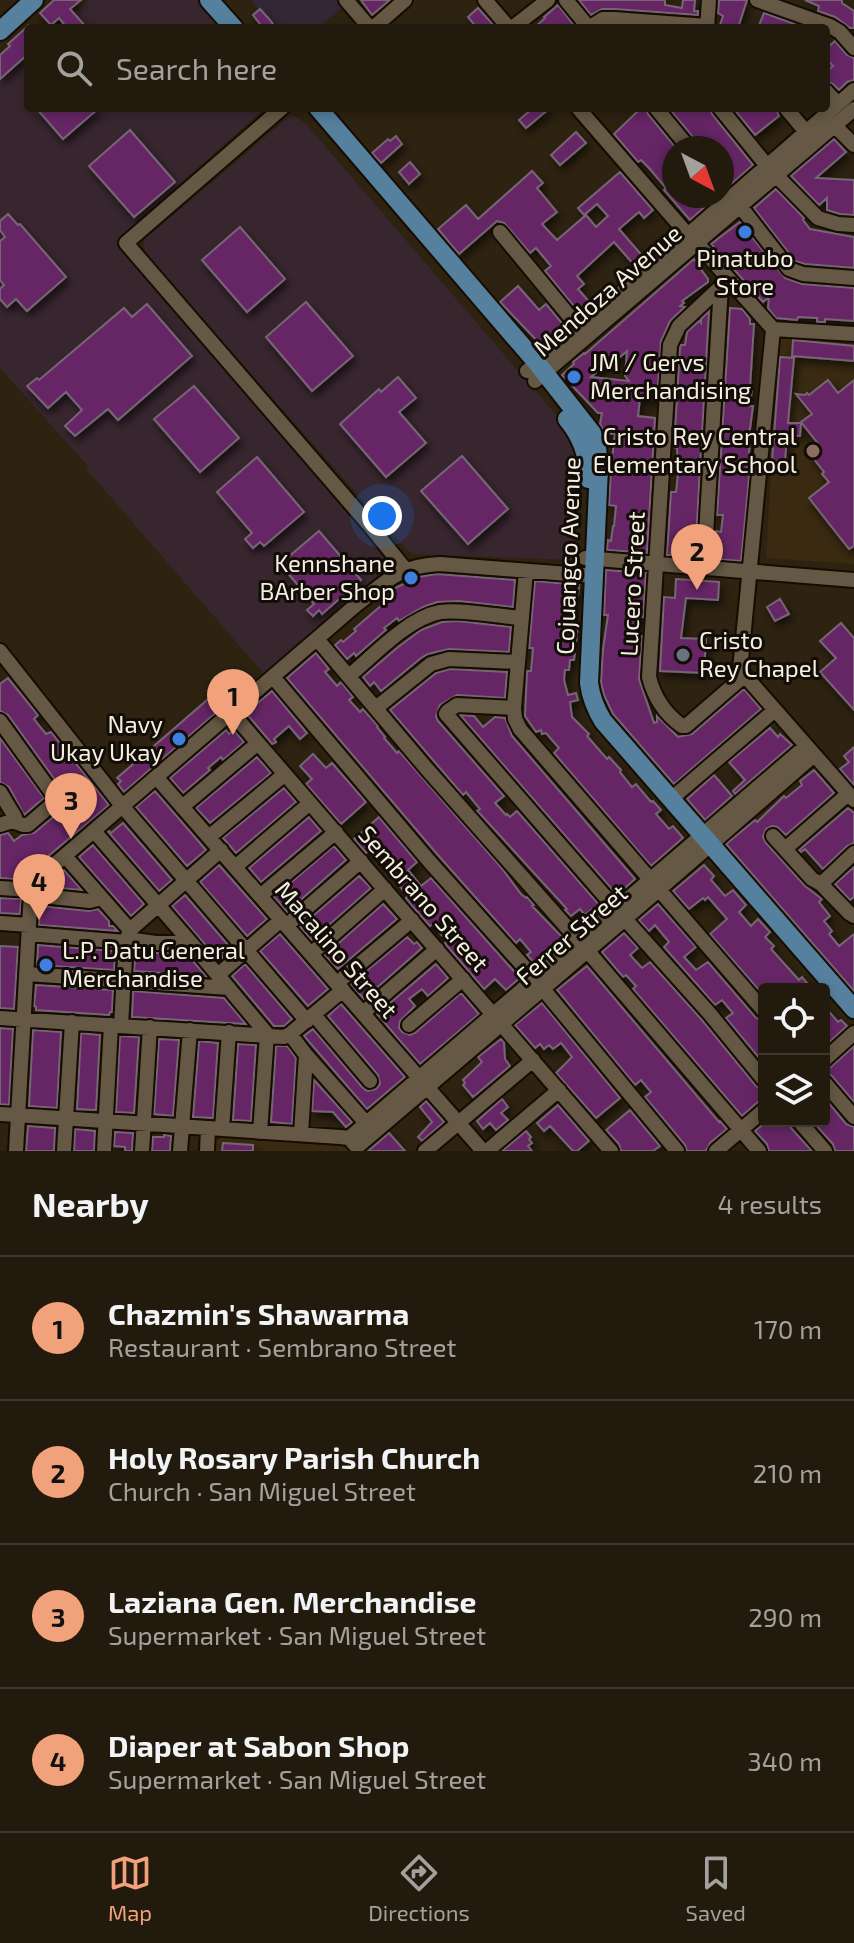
<!DOCTYPE html>
<meta charset="utf-8">
<style>
body{margin:0;font-family:"Exo 2",sans-serif;background:#2e271b;color:#f1f3f6}
.controls{position:absolute;right:24px;bottom:24px;display:grid;overflow:hidden;border-radius:8px;box-shadow:0 4px 12px #0003}
.controls button{width:72px;height:72px;display:grid;place-items:center;padding:0;border:0;border-bottom:2px solid #3f382e;background:#221a0d;color:#f1f3f6;font:40px sans-serif}
.compass{position:absolute;left:662px;top:136px;width:72px;height:72px;border-radius:50%;background:#221a0d;box-shadow:0 4px 12px #0003;rotate:139deg}
.you{position:absolute;left:382px;top:516px;width:28px;height:28px;margin:-20px;border:6px solid #fff;border-radius:50%;background:#1a73e8;box-shadow:0 0 0 12px #1a73e833}
.badge{display:grid;place-items:center;width:52px;height:52px;border-radius:50%;background:#f1a27b;color:#111;font-size:26px;font-weight:700}
.pin{position:absolute;translate:-50% -66px;filter:drop-shadow(0 2px 4px #0008)}
.pin::after{content:'';position:absolute;top:42px;width:28px;height:24px;background:inherit;clip-path:polygon(0 0,100% 0,50% 100%)}
.list{margin:0;padding:0;list-style:none}
h2{display:flex;justify-content:space-between;align-items:center;height:104px;margin:0;padding:0 32px;font-size:34px}
h2 small{font-size:26px;font-weight:400;color:#a2a19d}
.list li{display:grid;grid-template-columns:52px 1fr auto;gap:24px;align-items:center;box-sizing:border-box;height:144px;padding:0 32px;border-top:2px solid #3f382e}
.list b{display:block;font-size:30px;white-space:nowrap}
.list p{margin:0;font-size:26px;white-space:nowrap;color:#a2a19d}
.list em{font-size:26px;font-style:normal;color:#a2a19d}
.icon{flex:none;width:44px;height:44px;fill:none;stroke:currentColor;stroke-width:2;stroke-linecap:round;stroke-linejoin:round}
.map{position:relative;flex:none;width:854px;height:1151px;overflow:hidden}
.search{position:absolute;background:#221a0d;box-shadow:0 4px 12px #0003;left:24px;right:24px;top:24px;height:88px;display:flex;align-items:center;gap:20px;box-sizing:border-box;padding:0 28px;border-radius:8px;color:#a2a19d;font-size:30px}
.sheet{height:680px;background:#221a0d}
nav{display:flex;justify-content:space-around;align-items:center;box-sizing:border-box;height:112px;border-top:2px solid #3f382e;background:#221a0d;font-size:22px;color:#a2a19d}
nav a{display:grid;justify-items:center;gap:4px}
nav .on{color:#f1a27b}
.map>svg:first-child{display:block}
</style>
<div class="map">
<svg width="854" height="1151" viewBox="0 0 854 1151">
<defs>
<filter id="shadow"><feDropShadow dx="3" dy="5" stdDeviation="4" flood-color="#0009"/></filter>
</defs>
<rect width="100%" height="100%" fill="#2e2311"/>
<path fill="#342735" d="M251 0H350L318 28H275Z"/>
<path fill="#38262e" d="M88 0H197L221 28H56Z
M28 53V108H265L117 240 267 415 379 551 388 566 265 675 88 471 87 465 0 368V77Z
M295 116 305 123 569 430 582 466 572 560 413 554 406 549 149 259 144 247V240L289 117Z"/>
<path fill="#392a11" d="M779 338 854 344V564L766 558Z
M222 1137 344 1146 351 1151H214V1144Z"/>
<path fill="#662666" stroke="#776576" stroke-width="2" fill-rule="evenodd" filter="url(#shadow)" d="M54 0H81L70 9 87 28H67L59 18 51 25 40 13Z
M361 0H390L372 15Z
M579 0H665V5L682 8 683 0H695L694 11H698V15L614 9H602L591 15Z
M719 0H747L738 28H719L723 16 718 13Z
M805 0H842V3L854 11V28H850L835 17 818 11 819 6Z
M558 5 576 28H534L545 18 544 17Z
M478 8 488 19 496 28H477L468 17Z
M260 9 269 19 276 28H263L253 15Z
M764 13 792 23 803 28H758Z
M28 26V54L0 79V55L10 46 8 44Z
M835 41 847 55 854 58V80L847 82 839 90 833 84 826 81V72L833 66 826 58V49Z
M36 108H99L63 139Z
M533 108H550L526 128 519 120Z
M641 108H646L648 114 676 148H674V196H717L690 220 664 190 666 188 649 168 641 160 638 162 614 134Z
M677 108H710L712 114 753 165 722 192V148H699L697 142 672 112Z
M733 108H776L779 116 755 135Z
M130 130 175 182 134 217 89 166Z
M576 132 586 143 560 165 551 155Z
M396 136 402 144 381 163 372 153 388 139 390 141Z
M834 139 846 152 816 178 854 180V215L840 214 827 210V198L819 205 791 176Z
M410 162 420 174 409 184 399 172Z
M532 171 543 183 537 188 557 212 542 224 557 240 586 215 596 227 608 216 597 204 584 215 578 208 620 172 653 210 644 218 639 212 619 229 645 259 636 267 614 242 577 276 584 284 578 289 592 305 581 315 545 271 551 266 536 248 530 253 504 223 497 221 459 254 438 229 466 205 478 219Z
M776 189 804 218 803 220 810 229 854 237V268L805 264 795 261 754 208Z
M8 214 18 225 20 224 66 277 27 311 16 299 7 307 0 299V289L4 285 0 280V241L5 237 0 230V221Z
M740 222 785 278 802 284 854 288V321L825 319V322H817V318L798 317 797 320 776 318 768 308 769 297 763 302 711 244Z
M240 227 285 279 247 312 202 260Z
M694 259 701 267 700 268 708 279V282L682 301 684 303 680 306 685 307 670 321 661 341 657 400 640 398 638 416 655 418 647 553 607 550 608 540 611 541 613 526H614L616 506 609 505 611 467 615 434 605 433 600 424 602 413H598L562 375 574 364 573 362 584 353 585 354ZM627 351 625 376 629 381 591 377 611 360 613 363Z
M518 286 539 310 546 304 566 328 542 346 500 302Z
M306 302 353 356 312 391 266 337Z
M147 304 192 356 118 420 108 409 75 436 65 426 82 410 66 392 48 408 27 386 37 378 39 380 124 308 132 317Z
M730 308 742 309 750 319V324H754L750 388H752L750 406H753L748 444H750L747 468H750L741 561 715 559 716 531 721 532 723 515H717Z
M709 311 695 557 689 556V554L671 552V555H667L671 492H676L678 474 677 448 674 447 680 348 681 345H685L687 332 699 321 701 323V319Z
M793 340 854 346V361L792 356Z
M780 357 794 358 788 423H801L800 436 787 435 785 461H772Z
M398 377 416 398 399 412 426 443 386 477 340 424 379 389 381 392Z
M828 380 838 393 854 380V546L849 549 809 498 829 482 822 474 824 472 810 454 820 446 801 422 812 414 796 394 805 395 807 393 809 395Z
M194 386 239 438 200 472 154 419Z
M462 456 508 509 468 544 421 491Z
M257 457 304 512 264 546 260 542 253 548 245 539 252 533 217 492Z
M319 531 361 580 322 614 319 610 313 616 307 610 314 604 280 564Z
M606 570 646 573 643 617 637 616 635 635 642 636 639 679 654 723 657 722V716L678 737 692 734 744 689 761 709 674 784 613 714 604 695 601 682 603 649 608 615H604Z
M437 574 515 580 513 607 459 601 437 602 423 607 399 621 397 618 384 628 386 630 356 656 354 653 347 659 335 645 341 640 343 642 356 631 354 629 383 604 381 602 385 599 383 596 391 590 418 577Z
M676 579 719 582 718 600 686 598 681 638 706 639 704 673 660 671 664 597 675 598Z
M535 581 579 585 578 596H575L572 624 578 625 574 660H570L569 670H565L564 680 568 695 576 693 578 700 570 702 572 717 589 734 587 736 607 759 609 757 621 770 620 772 632 787 636 784 651 802 653 801 661 810 656 814 669 829 673 826 683 838 651 866 554 753 559 748 546 733 542 734 541 730 536 732 525 716 527 671H531L533 648H529Z
M780 599 789 614 775 621 767 607Z
M458 621 511 627 509 652 449 649 428 654 421 658 381 691 374 682 370 686 363 677 398 647 421 630 442 622Z
M841 623 854 638V710L820 672 836 658 820 641Z
M316 653 329 669 325 672 337 686 341 682 353 697 349 700 360 712 363 709 378 726 377 727 385 737 384 738 397 753 399 751 500 866 521 894 526 898 527 897 534 905 532 906 565 940 536 965 527 955 531 952 520 939 516 943 437 854 287 678Z
M450 669 507 672 505 698 457 695 440 705 436 716 438 721 504 796 495 803 506 815 507 814 510 817 517 811 602 908 596 913 592 909 585 915 580 909 571 916 565 910 567 909 482 816 477 811 480 809 466 792 463 795 390 710 436 673Z
M8 678 38 715 34 719 46 734 51 732 109 805 33 869 27 880 0 878V835L8 833 14 841 22 835 34 833 64 808 67 799 65 794 8 715 0 711V684Z
M229 681 239 693 124 792 118 784 121 781 117 778Z
M272 691 307 733 300 739 289 726 274 739 276 742 272 744 246 713Z
M460 715 474 716 483 727 495 717 505 718 512 736 635 879 617 895Z
M770 728 778 737 780 734 792 745 735 794 733 791 745 780 729 762Z
M226 730 229 734 234 730 244 742 223 760 221 757 208 768 210 770 183 793 170 778Z
M0 738 44 798 24 815 9 787 0 782Z
M854 747V785L840 769 849 762 844 756Z
M313 754 326 768 332 763 366 802 341 824 306 784 312 779 300 766Z
M257 757 271 773 210 823 196 808Z
M814 770 834 793 786 835 777 827 772 826 766 829 763 837 766 843 805 886 822 899 819 902 830 916 824 921 832 931 829 934 839 946 854 934V991L726 844 755 820 757 822 784 796 786 798 802 785 800 781Z
M714 775 732 796 705 820 687 799Z
M284 788 296 802 236 853 223 838Z
M155 791 206 850 187 866 136 807Z
M848 808 854 813V843L847 846 823 869 805 849 801 852 799 850Z
M309 817 321 831 261 882 249 868Z
M379 817 417 862 408 870 421 886 431 878 520 978 506 990 495 979 484 989 446 945 445 943 447 941 432 924 430 926 412 906 406 898 408 896 397 883 400 880 387 864 371 848 366 853 354 839Z
M123 823 172 880 159 891 108 832 109 831 111 833Z
M93 845 144 904 131 916 79 857Z
M334 846 346 860 287 912 274 897Z
M219 865 267 919 247 936 200 882Z
M704 865 714 876 711 880 725 896 733 890 746 905 739 912 751 926 758 919 770 932 765 937 774 946 771 949 799 980 802 977 812 989H764V996L710 934 727 919 708 897 705 900 703 898 689 909 673 891Z
M854 867V897L850 900 835 884Z
M64 870 82 890 48 887 52 879Z
M359 876 371 888 312 940 300 927Z
M185 895 229 946 221 954 223 957 219 961 172 906Z
M0 898 21 899 20 914 0 913Z
M383 904 397 919 338 969 325 955Z
M658 904 696 947 684 957 696 970 708 962 756 1018 764 1021V1064L726 1018 733 1013 722 1000 715 1005 664 947 669 942 655 925 649 931 639 920Z
M40 906 89 911 98 909 109 921V926H113L118 931 39 925Z
M624 933 638 948 630 955 642 968 650 962 702 1020 756 1086 764 1090V1100L758 1102 742 1116 633 989 636 986 626 975 623 977 607 958 602 952Z
M280 934 328 989 308 1006 260 951Z
M407 937 414 944 417 942 422 948 364 999 351 984Z
M38 945 115 951 114 970 37 965Z
M0 946 18 947 14 1009 0 1008Z
M136 950 156 953H186L206 976 134 971Z
M245 964 292 1019 284 1026H274L232 976Z
M436 964 448 978 428 996 422 989 409 999 415 1006 400 1021 399 1028 402 1032 410 1035 415 1033 461 993 479 1014 420 1064 377 1014Z
M587 966 719 1122 720 1121 727 1129 710 1143 706 1151H687L685 1145 645 1097 651 1092 641 1080 635 1085 557 990Z
M36 985 113 990 112 1012H110L109 1015 36 1010V1007L34 1006Z
M133 991 224 998 246 1024 132 1017Z
M542 1003 620 1098 596 1118 556 1073 572 1057 561 1043 553 1049 549 1045 544 1049 540 1044 535 1048 515 1025Z
M341 1004 405 1077 367 1109 304 1036 313 1029 362 1087 367 1091 376 1089 380 1084 378 1075 328 1016Z
M824 1006 838 1022 841 1020 847 1026 824 1047Z
M0 1028 13 1029 9 1105 0 1104Z
M33 1030 61 1032 57 1108 29 1106Z
M81 1033 100 1035 96 1110 77 1109Z
M120 1036 139 1037 134 1113 116 1112Z
M159 1039 179 1040 173 1116 154 1114Z
M501 1039 504 1042 505 1059 510 1066 473 1097 463 1085 465 1083 463 1080 482 1062 478 1057Z
M199 1041 218 1043 213 1118 193 1117Z
M238 1044 256 1045 251 1121 233 1120Z
M276 1046H287L296 1058 292 1124 271 1122Z
M854 1046V1102L832 1076 824 1072V1070L831 1067Z
M314 1080 352 1122 346 1127 333 1112 312 1111Z
M824 1097 846 1124 854 1127V1151H835L833 1144 812 1121H824Z
M502 1099 508 1107 501 1113 508 1120 496 1130 490 1123 483 1129 477 1121Z
M426 1101 444 1122 422 1141 418 1137 432 1122 420 1107Z
M558 1105 589 1141 577 1151H573L550 1126 544 1131 537 1123Z
M630 1110 660 1146 653 1151H621L619 1144 606 1130Z
M767 1121H789L791 1128 812 1151H769L767 1144 755 1131Z
M28 1126 55 1128 54 1151H26Z
M75 1129 95 1131 94 1151H74Z
M526 1131 531 1137 529 1139 532 1143 528 1146 532 1151H502Z
M115 1132 133 1133 132 1151H125V1147L114 1146Z
M389 1133 405 1151H368Z
M164 1135 171 1136 170 1151H152L153 1137H164Z
M223 1143 253 1145V1151H222Z"/>
<g fill="none" stroke-linecap="round" stroke-linejoin="round">
<g stroke="#160c00" stroke-width="18">
<path id="minor" d="M346 0 370 28
M485 0 509 28
M566 0 589 28
M757 0 830 26 840 32 854 48
M373 28 405 0
M512 28 548 0
M589 28 603 19H614L707 26
M707 28 709 0
M826 91 838 104
M282 108 126 243 370 526 405 569
M578 108 688 235 697 243 773 329
M656 108 689 148
M720 108 768 167 818 218 838 224 854 225
M786 108 806 132
M834 125 854 145
M740 206 789 269 803 274 854 278
M500 232 580 329
M729 279 679 326 670 345 649 677C654 697 665 714 682 726H686L744 676
M773 329 740 670 854 800
M773 329 854 334
M527 371 580 329 854 90
M535 381 854 109
M585 558 854 580
M704 568 721 286
M526 571 514 708 515 719 520 729 764 1011
M317 639 426 768 579 941 759 1151
M0 651 123 807 307 1021
M349 676C373 656 408 618 440 612 462 609 497 616 521 618
M273 677 429 861 535 979
M376 708 431 664 449 659 517 662
M514 708 457 705 448 711 446 714 616 909
M232 713 611 1151
M0 721 57 800 28 825H23L12 821
M157 778 483 1151
M0 792 15 817 12 821 0 825
M671 799 775 710
M182 807 258 743
M94 831 191 943H156L127 939
M773 836 812 879 821 884
M209 837 285 774
M785 849 848 794
M854 853 821 884 849 913 854 916
M65 856 130 930
M235 867 310 803
M0 888 32 890
M32 895 90 901 101 898
M260 896 336 832
M625 919 710 1014 764 1080
M0 923 29 925
M286 926 361 861
M29 934 126 942
M191 943 267 1034 260 1132
M311 954 385 889
M27 974 229 988
M218 975 281 920
M337 983 412 920
M543 989 677 1151
M363 1013 437 949
M314 1015 370 1081
M0 1018 284 1037 290 1034 343 990
M121 1025 126 942 130 930 221 850
M409 1025 463 979
M290 1034 306 1055 301 1134
M306 1055 366 1123
M824 1060 854 1033
M824 1082 854 1117
M0 1114 340 1137 349 1138 355 1145
M799 1121 825 1151
M222 1129 229 1032
M349 1138 806 746
M357 1147 625 919 814 755
M16 1151 30 908 32 890 40 877 356 605C387 581 398 566 440 564L595 576
M64 1151 72 1022
M104 1151 111 1025
M142 1151 150 1027
M180 1151 190 1030
M207 1151 208 1128
M425 1151 533 1060
M487 1151 559 1090
M716 1151 764 1110"/>
</g>
<g stroke="#160c00" stroke-width="22">
<path id="major" d="M209 0 234 28
M0 31 34 0
M318 108 537 363 592 433 597 447 599 468 589 683C591 698 595 708 603 721L854 1009
M567 419C581 436 589 456 588 479"/>
</g>
<use href="#minor" stroke="#655945" stroke-width="14"/>
<use href="#major" stroke="#55819f" stroke-width="18"/>
</g>
<g fill="#3f7fe0" stroke="#120d06" stroke-width="3">
<circle cx="745" cy="232" r="8"/>
<circle cx="574" cy="377" r="8"/>
<circle cx="411" cy="578" r="8"/>
<circle cx="179" cy="739" r="8"/>
<circle cx="46" cy="965" r="8"/>
</g>
<circle fill="#8d6e63" stroke="#120d06" stroke-width="3" cx="813" cy="451" r="8"/>
<circle fill="#6b7280" stroke="#120d06" stroke-width="3" cx="683" cy="655" r="8"/>
<g text-anchor="middle" stroke-width="6" stroke-linejoin="round" paint-order="stroke">
<g font-size="24" fill="#f5eee3" stroke="#120d06" text-anchor="start">
<text x="745" y="267" text-anchor="middle">Pinatubo<tspan x="745" dy="28">Store</tspan></text>
<text x="590" y="371">JM / Gervs<tspan x="590" dy="28">Merchandising</tspan></text>
<text x="797" y="445" text-anchor="end">Cristo Rey Central<tspan x="797" dy="28">Elementary School</tspan></text>
<text x="395" y="572" text-anchor="end">Kennshane<tspan x="395" dy="28">BArber Shop</tspan></text>
<text x="699" y="649">Cristo<tspan x="699" dy="28">Rey Chapel</tspan></text>
<text x="163" y="733" text-anchor="end">Navy<tspan x="163" dy="28">Ukay Ukay</tspan></text>
<text x="62" y="959">L.P. Datu General<tspan x="62" dy="28">Merchandise</tspan></text>
</g>
<g font-size="24" fill="#f5eee3" stroke="#120d06">
<text transform="translate(608 291) rotate(-41)" y="8">Mendoza Avenue</text>
<text transform="translate(569 556) rotate(-88)" y="8">Cojuangco Avenue</text>
<text transform="translate(633 584) rotate(-87)" y="8">Lucero Street</text>
<text transform="translate(423 899) rotate(49)" y="8">Sembrano Street</text>
<text transform="translate(572 935) rotate(-41)" y="8">Ferrer Street</text>
<text transform="translate(336 950) rotate(49)" y="8">Macalino Street</text>
</g>
</g>
</svg>
<div class="controls">
<button><svg class="icon" aria-label="locate" viewBox="0 0 24 24"><circle cx="12" cy="12" r="6"/><path d="M12 2v4M12 18v4M2 12h4M18 12h4"/></svg></button>
<button><svg class="icon" aria-label="layers" viewBox="0 0 24 24"><path d="M12 4l9 5-9 5-9-5zM3 14l9 5 9-5"/></svg></button>
</div>
<svg class="compass" viewBox="-18 -18 36 36"><path d="M0-13l5 13h-10z" fill="#e53935"/><path d="M0 13l5-13h-10z" fill="#a2a19d"/></svg>
<div class="you"></div>
<div class="pin badge" style="left:233px;top:735px">1</div>
<div class="pin badge" style="left:697px;top:590px">2</div>
<div class="pin badge" style="left:71px;top:839px">3</div>
<div class="pin badge" style="left:39px;top:920px">4</div>
<div class="search"><svg class="icon" aria-label="search" viewBox="0 0 24 24"><circle cx="10" cy="10" r="6"/><path d="M15 15l6 6"/></svg>Search here</div>
</div>
<section class="sheet">
<h2>Nearby<small>4 results</small></h2>
<ul class="list">
<li><span class="badge">1</span><div><b>Chazmin's Shawarma</b><p>Restaurant · Sembrano Street</p></div><em>170 m</em></li>
<li><span class="badge">2</span><div><b>Holy Rosary Parish Church</b><p>Church · San Miguel Street</p></div><em>210 m</em></li>
<li><span class="badge">3</span><div><b>Laziana Gen. Merchandise</b><p>Supermarket · San Miguel Street</p></div><em>290 m</em></li>
<li><span class="badge">4</span><div><b>Diaper at Sabon Shop</b><p>Supermarket · San Miguel Street</p></div><em>340 m</em></li>
</ul>
</section>
<nav>
<a class="on"><svg class="icon" aria-label="map" viewBox="0 0 24 24"><path d="M3 6l6-2 6 2 6-2v14l-6 2-6-2-6 2zM9 4v14M15 6v14"/></svg>Map</a>
<a><svg class="icon" aria-label="directions" viewBox="0 0 24 24"><path d="M12 3l9 9-9 9-9-9zM9 14v-3h6M13 9l2 2-2 2"/></svg>Directions</a>
<a><svg class="icon" aria-label="saved" viewBox="0 0 24 24"><path d="M7 4h10v16l-5-4-5 4z"/></svg>Saved</a>
</nav>
